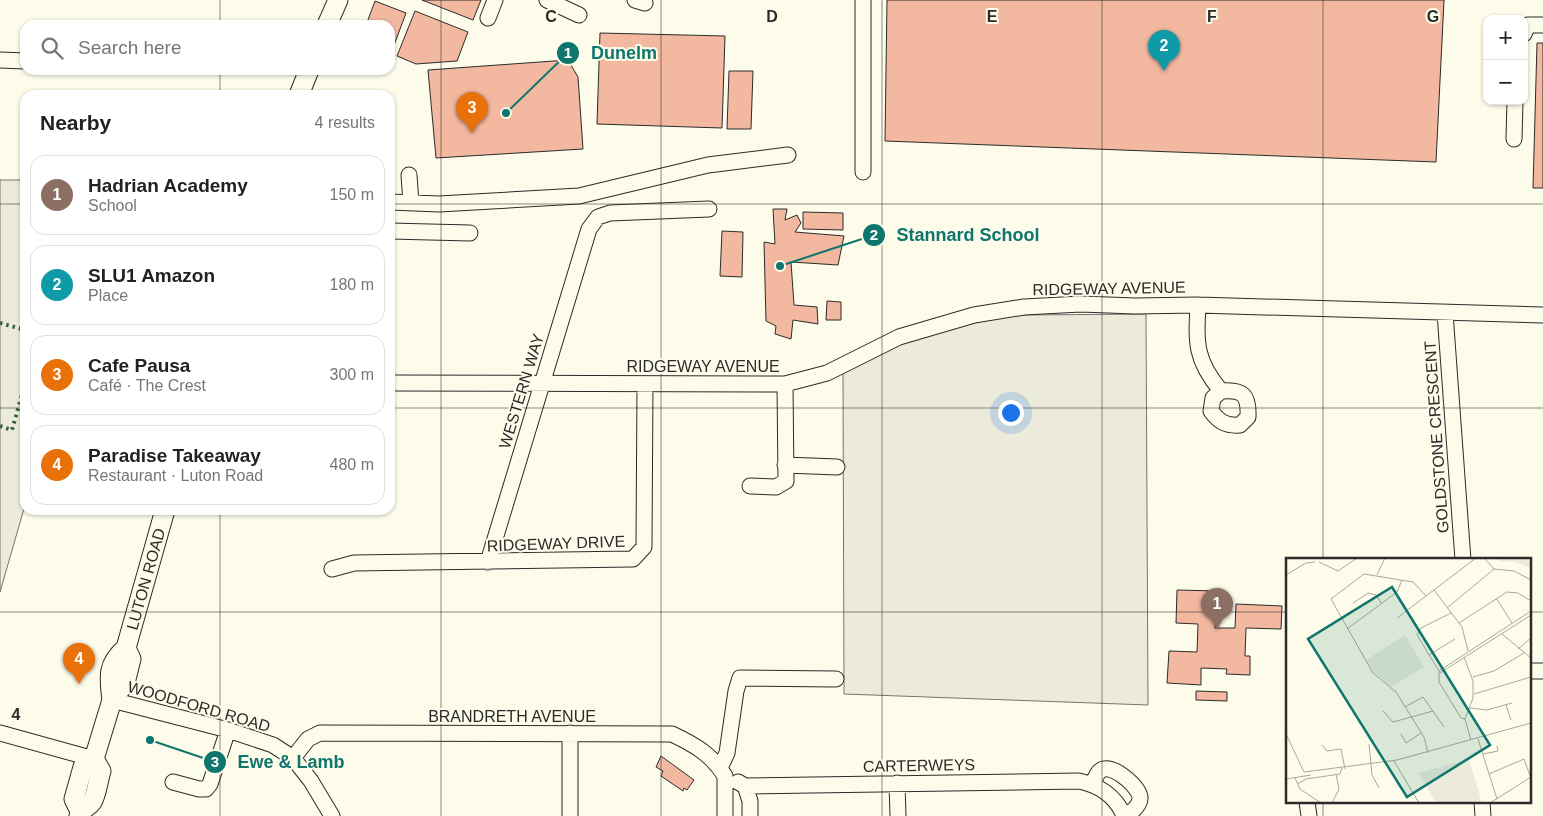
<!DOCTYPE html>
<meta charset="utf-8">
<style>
body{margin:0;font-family:Arial,sans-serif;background:#f2f2f2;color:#222}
.controls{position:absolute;right:15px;top:15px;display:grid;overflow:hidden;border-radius:10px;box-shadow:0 1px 4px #0004}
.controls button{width:45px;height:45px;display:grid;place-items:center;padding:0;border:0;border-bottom:1px solid #e0e0e0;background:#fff;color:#222;font:25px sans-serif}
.you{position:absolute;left:1010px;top:412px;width:18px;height:18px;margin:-12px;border:4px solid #fff;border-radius:50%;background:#1a73e8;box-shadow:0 0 0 8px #1a73e833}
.badge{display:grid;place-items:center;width:32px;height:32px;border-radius:50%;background:#7c3aed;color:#fff;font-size:16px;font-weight:700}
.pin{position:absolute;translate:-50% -41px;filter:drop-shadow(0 1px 2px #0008)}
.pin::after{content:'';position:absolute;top:26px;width:18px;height:15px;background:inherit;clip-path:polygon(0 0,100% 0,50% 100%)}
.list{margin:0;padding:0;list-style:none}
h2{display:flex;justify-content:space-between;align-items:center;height:65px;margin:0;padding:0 20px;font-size:21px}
h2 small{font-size:16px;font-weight:400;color:#767676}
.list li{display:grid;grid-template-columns:32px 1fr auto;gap:15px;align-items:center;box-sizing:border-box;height:80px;margin:0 10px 10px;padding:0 10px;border:1px solid #e0e0e0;border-radius:15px}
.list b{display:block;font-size:19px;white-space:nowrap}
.list p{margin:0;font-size:16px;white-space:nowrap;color:#767676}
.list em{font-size:16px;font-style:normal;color:#767676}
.icon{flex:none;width:28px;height:28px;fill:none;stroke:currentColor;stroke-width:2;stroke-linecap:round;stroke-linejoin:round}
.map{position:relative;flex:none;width:1543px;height:816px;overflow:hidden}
.search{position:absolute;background:#fff;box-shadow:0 1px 4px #0004;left:20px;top:20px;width:375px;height:55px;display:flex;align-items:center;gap:12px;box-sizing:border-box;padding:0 18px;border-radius:15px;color:#767676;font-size:19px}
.panel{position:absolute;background:#fff;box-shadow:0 1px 4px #0004;left:20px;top:90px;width:375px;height:425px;border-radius:15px}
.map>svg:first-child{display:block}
</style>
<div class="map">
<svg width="1543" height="816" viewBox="0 0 1543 816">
<rect width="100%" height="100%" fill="#fdfbea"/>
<path fill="#ecebdb" stroke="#74746e" d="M0 180H25V505L0 592Z
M1146 314 1148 705 844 694 843 372 903 342 967 322 1023 315Z"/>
<path fill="#f2b8a0" stroke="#2b2b2b" d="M422 0H481L473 20Z
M887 0H1444L1436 162 885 141Z
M375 1 406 13 390 56V25H366Z
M415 11 468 32 457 61 416 64 397 56Z
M600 33 725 36 722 128 597 124Z
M1537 43H1543V188H1533Z
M568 60 578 77 583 149 436 158 428 70Z
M729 71H753L751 129H727Z
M773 209H787L785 220 797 215 801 223 795 232 844 236 838 265 791 262 794 305 817 307 818 324 793 320 791 339 775 334 776 326 766 321 764 242 775 244Z
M803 212 843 213V230L803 229Z
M722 231 743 232 742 277 720 276Z
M827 301 841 302V320H826Z
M1177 590 1217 591 1215 628H1235L1236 604 1282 606 1281 629 1246 628 1245 656H1250V675L1226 674 1227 669 1201 668V685L1167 683 1169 651 1197 652 1198 624 1176 623Z
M1196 691 1227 692V701L1196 700Z
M661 756 694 780 687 790 684 788 683 791 661 776 663 771 656 767Z"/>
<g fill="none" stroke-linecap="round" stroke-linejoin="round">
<g stroke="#2b2b2b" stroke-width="17">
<path id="minor" d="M547 0 579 15
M635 0 645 3
M488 18 495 0
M1524 34 1528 25H1543
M0 60 25 61
M1514 139 1515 101
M863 172V0
M409 175 411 203
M390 202 439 204 579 196 708 165 788 155
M390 231 470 233
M1198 305C1196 343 1195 360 1221 391 1243 389 1249 395 1248 417L1240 425C1226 426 1219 422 1211 411L1213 398 1221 391
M1445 313 1463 560
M390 383 785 384 827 373 899 337 974 315 1024 307 1081 304 1135 306 1198 305 1543 315
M785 465 837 467
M750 486 776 487 786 481 785 384
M488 562 589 229 598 217 610 213 709 209
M332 569 354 563 633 559 644 547 645 384
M1529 671H1543
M112 700 228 730 273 745 293 758 311 781 332 816
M0 733 94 759
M293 758 308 739 320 733 672 734C695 745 711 754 725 776
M720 768 727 753 736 691 740 678 836 679
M725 776V816
M173 782 199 789H206L210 784 228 730
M738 782 745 786 750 801V816
M897 783 898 816
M1093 784C1095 778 1098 770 1104 769 1115 766 1141 788 1140 799 1139 807 1132 812 1125 816
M745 786 1079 781C1098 785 1116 796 1124 816
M1307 802 1309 816
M1482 802 1483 816
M570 816V733"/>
</g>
<g stroke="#2b2b2b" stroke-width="21">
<g id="major">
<path d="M327 25 338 0"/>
<path d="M299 95 309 70"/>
<path id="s1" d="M112 700C109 677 107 664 126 648L165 510"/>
<path d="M80 811 74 799 83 767 94 759 112 700 125 683 131 659 126 648"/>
<path d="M79 816C81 808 88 808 92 802 97 794 98 780 101 771L94 759"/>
</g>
</g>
<use href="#minor" stroke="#fdfbea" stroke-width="15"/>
<use href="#major" stroke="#fdfbea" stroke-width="19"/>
<path stroke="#34623c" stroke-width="4" stroke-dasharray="2.5 4" stroke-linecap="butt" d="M0 323 25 330
M0 426 12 430 25 384"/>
</g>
<path fill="none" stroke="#2b2b2b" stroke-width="1" stroke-opacity="0.55" d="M220 0V25M441 0V816M661 0V816M882 0V816M1102 0V816M1323 0V560M220 70V95M0 204H25M390 204H1543M0 408H25M390 408H1543M220 510V816M0 612H1287M1529 612H1543M1323 802V816"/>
<g text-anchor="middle" stroke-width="4" stroke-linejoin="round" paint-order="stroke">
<g font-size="16" fill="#2b2b2b" stroke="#fdfbea">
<text transform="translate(1109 288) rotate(-1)" y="6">RIDGEWAY AVENUE</text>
<text x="703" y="372">RIDGEWAY AVENUE</text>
<text transform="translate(521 391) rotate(-73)" y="6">WESTERN WAY</text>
<text transform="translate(1436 437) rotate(-94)" y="6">GOLDSTONE CRESCENT</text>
<text transform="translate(556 543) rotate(-2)" y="6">RIDGEWAY DRIVE</text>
<text dy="6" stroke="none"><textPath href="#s1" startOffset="129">LUTON ROAD</textPath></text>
<text transform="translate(199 706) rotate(16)" y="6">WOODFORD ROAD</text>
<text x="512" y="722">BRANDRETH AVENUE</text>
<text transform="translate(919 765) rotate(-1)" y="6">CARTERWEYS</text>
</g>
</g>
<g transform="translate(1286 558)">
<rect width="245" height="245" fill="#fdfbea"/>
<path d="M214 0H239L245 4V10L230 4 212 3ZM119 77 138 109 105 129 88 114 80 102ZM183 201 196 245H150L132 215Z" fill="#ecebdb"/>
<path fill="none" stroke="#a9a89e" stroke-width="1" d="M198 0 208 11 228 13 245 22M33 4 52 13 71 0M0 17 20 5 29 4M91 17 99 0M148 32 176 69 182 93M140 38 127 24 78 16 45 41 87 115 110 134 138 179 142 195M210 40 226 65M67 45 82 35 90 37 96 46M161 50 208 11M165 55 135 70 131 77 153 113V124L175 160 179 161M111 60 190 0M173 65 221 34 232 35 245 43M61 71 111 34 116 22M216 76 245 100M232 91 245 80M143 97 169 81M178 99 187 123V140L179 161 185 182M153 113 245 53M154 115 245 57M187 119 208 113 238 95M188 136 245 119M220 147 225 162M119 149 137 139 158 169M184 150 201 152 226 145M97 153 107 164 147 153M0 176 18 214M115 176 120 185 135 175M192 181 211 241M83 186 86 217 93 230M36 187 41 193 55 191 59 211M197 196 212 193 211 188M108 203 133 245M18 214 111 202 245 165M203 216 238 201 245 220M9 220 14 231 35 245M0 221 25 217M11 226 20 221 54 216 56 210M46 245 53 231 50 216M204 245 245 219"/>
<path fill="#0f766e" fill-opacity="0.15" stroke="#0f766e" stroke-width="2.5" d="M106 29 204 187 121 239 22 81Z"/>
<rect width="245" height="245" fill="none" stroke="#2b2b2b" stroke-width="2.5"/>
</g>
<g font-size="16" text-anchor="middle" font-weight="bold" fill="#2b2b2b" stroke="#fdfbea" stroke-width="4" stroke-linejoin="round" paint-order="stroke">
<text x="551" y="22">C</text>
<text x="772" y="22">D</text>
<text x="992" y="22">E</text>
<text x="1212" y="22">F</text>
<text x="1433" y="22">G</text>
<text x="16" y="720">4</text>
</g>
<path fill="none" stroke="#0f766e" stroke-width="2" d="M506 113L568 53M780 266L874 235M150 740L215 762"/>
<g fill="#0f766e" stroke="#fdfbea" stroke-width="2">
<circle cx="506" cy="113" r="5"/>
<circle cx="780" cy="266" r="5"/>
<circle cx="150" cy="740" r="5"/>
<circle cx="568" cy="53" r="12"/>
<circle cx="874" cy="235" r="12"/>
<circle cx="215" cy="762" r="12"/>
</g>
<g font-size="15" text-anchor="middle" font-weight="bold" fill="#fff">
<text x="568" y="58">1</text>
<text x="874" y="240">2</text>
<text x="215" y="767">3</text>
</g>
<g font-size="18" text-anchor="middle" font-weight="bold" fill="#0f766e" stroke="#fdfbea" stroke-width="4" stroke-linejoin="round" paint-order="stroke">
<text x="624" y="59">Dunelm</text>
<text x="968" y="241">Stannard School</text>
<text x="291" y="768">Ewe &amp; Lamb</text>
</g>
</svg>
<div class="controls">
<button>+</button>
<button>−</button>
</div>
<div class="you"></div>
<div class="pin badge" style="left:1217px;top:629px;background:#8d6e63">1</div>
<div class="pin badge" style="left:1164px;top:71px;background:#0f9aa8">2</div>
<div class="pin badge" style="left:472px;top:133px;background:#e8710a">3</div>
<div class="pin badge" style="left:79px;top:684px;background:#e8710a">4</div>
<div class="search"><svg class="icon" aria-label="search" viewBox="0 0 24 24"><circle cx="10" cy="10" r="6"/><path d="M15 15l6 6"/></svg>Search here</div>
<section class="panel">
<h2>Nearby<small>4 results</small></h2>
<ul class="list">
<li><span class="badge" style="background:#8d6e63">1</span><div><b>Hadrian Academy</b><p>School</p></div><em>150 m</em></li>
<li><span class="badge" style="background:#0f9aa8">2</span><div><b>SLU1 Amazon</b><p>Place</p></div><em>180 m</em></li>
<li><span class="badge" style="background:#e8710a">3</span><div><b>Cafe Pausa</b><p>Café · The Crest</p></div><em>300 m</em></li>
<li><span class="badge" style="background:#e8710a">4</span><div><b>Paradise Takeaway</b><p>Restaurant · Luton Road</p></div><em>480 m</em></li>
</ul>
</section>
</div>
